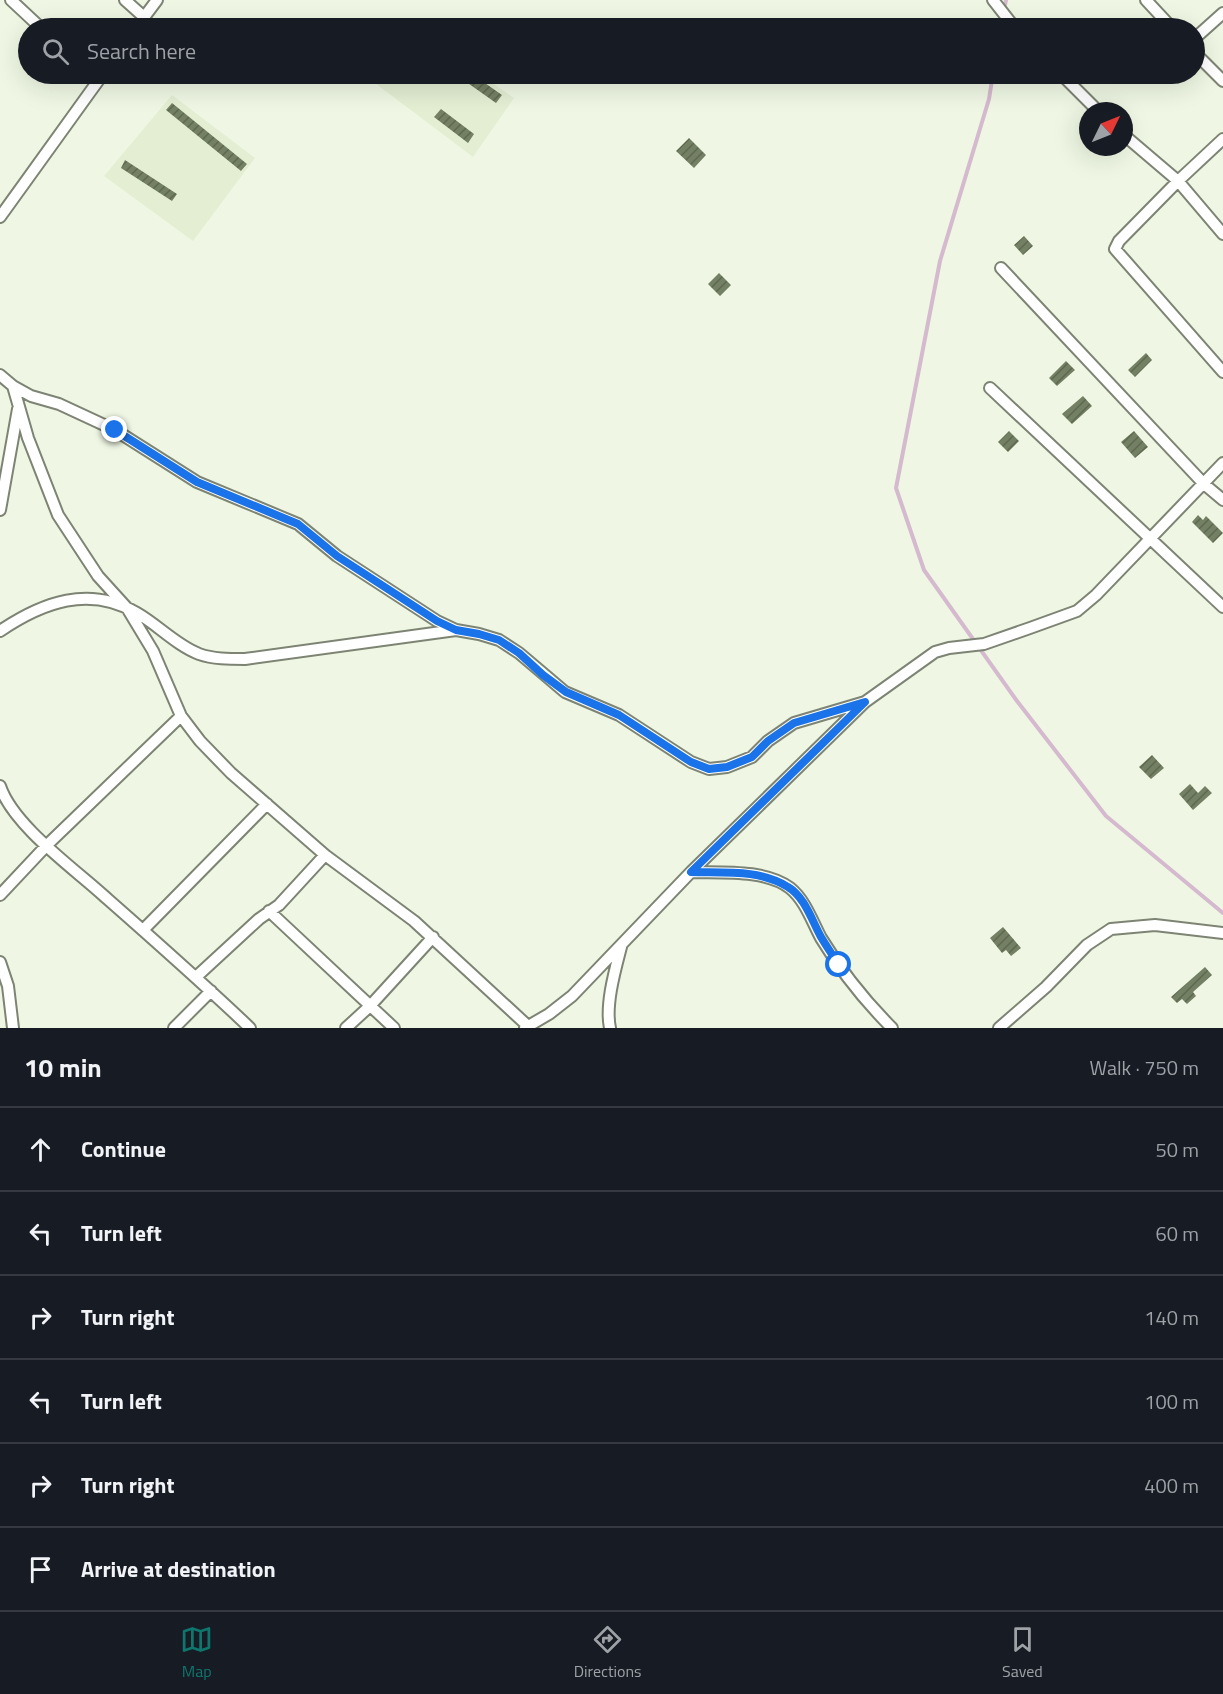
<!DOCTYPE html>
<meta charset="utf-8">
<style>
body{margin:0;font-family:"Titillium Web",sans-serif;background:#242831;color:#f1f3f6}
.compass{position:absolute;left:1079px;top:102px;width:54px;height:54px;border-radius:50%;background:#171b24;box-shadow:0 6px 24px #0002;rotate:47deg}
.stop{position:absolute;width:18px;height:18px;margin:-14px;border:4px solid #1a73e8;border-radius:50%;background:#fff}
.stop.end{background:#1a73e8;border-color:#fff;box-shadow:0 2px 6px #0008}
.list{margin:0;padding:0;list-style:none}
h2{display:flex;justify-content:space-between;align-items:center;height:78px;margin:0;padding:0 24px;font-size:26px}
h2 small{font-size:20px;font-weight:400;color:#9ea1a6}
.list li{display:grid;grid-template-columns:39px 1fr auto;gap:18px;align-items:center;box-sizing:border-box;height:84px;padding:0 24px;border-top:2px solid #363941}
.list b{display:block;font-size:22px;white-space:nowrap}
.list em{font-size:20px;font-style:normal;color:#9ea1a6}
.icon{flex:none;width:33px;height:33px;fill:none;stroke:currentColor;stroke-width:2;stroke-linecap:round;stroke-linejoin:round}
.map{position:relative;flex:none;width:1223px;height:1028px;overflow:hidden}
.search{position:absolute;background:#171b24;box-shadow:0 6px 24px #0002;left:18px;right:18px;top:18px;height:66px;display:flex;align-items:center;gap:15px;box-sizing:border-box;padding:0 21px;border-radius:33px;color:#9ea1a6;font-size:22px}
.sheet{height:582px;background:#171b24}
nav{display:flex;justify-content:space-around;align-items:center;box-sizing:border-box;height:84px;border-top:2px solid #363941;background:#171b24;font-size:16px;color:#9ea1a6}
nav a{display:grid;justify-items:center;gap:3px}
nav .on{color:#0f766e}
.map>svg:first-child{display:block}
</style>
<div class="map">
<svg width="1223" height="1028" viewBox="0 0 1223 1028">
<defs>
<pattern id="building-hatch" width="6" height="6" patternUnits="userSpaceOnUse" patternTransform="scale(1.5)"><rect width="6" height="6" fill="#748063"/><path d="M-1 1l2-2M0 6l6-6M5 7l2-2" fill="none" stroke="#5e6850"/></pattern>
</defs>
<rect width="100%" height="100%" fill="#eff7e4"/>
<path fill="#e3eed3" d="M363 74H480L514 98 473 157Z
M172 95 255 158 193 241 104 176Z"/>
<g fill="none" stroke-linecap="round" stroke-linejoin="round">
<path stroke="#d5b9ce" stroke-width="4" d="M1004 10 1006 0
M1001 28 1003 17
M993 74 989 99 940 261 896 488 924 570 1017 701 1106 816 1223 913"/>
</g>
<path fill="url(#building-hatch)" d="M455 74H472L502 95 496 103Z
M172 103 247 164 241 171 166 110Z
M441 109 474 134 468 143 434 117Z
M689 138 706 155 694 168 676 151Z
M125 160 177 194 172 201 121 168Z
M1024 236 1033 246 1023 255 1014 245Z
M719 273 731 285 720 296 708 284Z
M1146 353 1152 360 1135 377 1128 370Z
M1066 361 1075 370 1057 386 1049 378Z
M1083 396 1092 406 1072 424 1062 414Z
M1009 431 1019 441 1008 452 998 442Z
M1134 431 1148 447 1135 458 1121 442Z
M1198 515 1203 520 1206 516 1223 533 1213 543 1192 522Z
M1152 755 1164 768 1151 779 1139 767Z
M1190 784 1198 793 1205 786 1212 793 1193 810 1179 794Z
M1003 927 1021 948 1011 956 1006 950 1002 953 990 938Z
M1205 967 1212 975 1193 992 1196 996 1187 1004 1182 999 1177 1003 1171 997Z"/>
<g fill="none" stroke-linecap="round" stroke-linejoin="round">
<g stroke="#7d8473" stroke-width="14">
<path id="street" d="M11 0 41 28
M125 0 144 17
M993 0 1015 28
M1146 0 1172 28
M136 28 157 0
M1194 39 1223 13
M1194 52 1223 81
M1061 74 1098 111
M1124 135 1178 181 1223 234
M1223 139 1178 181 1119 241 1115 249 1223 372
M0 217 103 74
M1001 268 1204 484 1223 500
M0 375 13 386 31 396 59 404 115 430 197 482 298 524 337 556 437 621 456 630 479 634 499 640 519 653 565 692 619 715 691 762 709 769 727 767 752 757 768 741 794 723 865 702
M13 386 28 438 58 515 98 576 127 608 153 651 181 716 200 741 231 773 325 855 414 921 529 1027
M990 388 1223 607
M0 510 18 409
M0 631C43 602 89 585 137 613 158 625 176 645 199 654 213 659 229 659 245 659L456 630
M0 786C13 825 72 867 103 895 153 939 202 982 250 1028
M691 872C720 873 766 869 790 888 805 900 812 921 821 938 841 971 865 1001 892 1028
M0 895 47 845 181 716
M269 911 394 1028
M143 930 267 804
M0 962 8 986 13 1028
M196 977 259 919 279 905 325 855
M174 1028 211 991
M346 1028 370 1006 433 937
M525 1028 549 1014 572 996 691 872 865 702 935 652 949 648 984 644 1030 628 1077 611 1096 595 1223 463
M610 1028C605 1005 615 970 621 947
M999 1028 1046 987 1087 945 1111 929 1155 925 1223 933"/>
</g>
<use href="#street" stroke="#fff" stroke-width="10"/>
</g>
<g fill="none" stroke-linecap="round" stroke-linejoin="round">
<path stroke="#1a73e8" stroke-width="8" d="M115 430 197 482 298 524 337 556 437 621 456 630 479 634 499 640 519 653 543 675 566 692 619 715 691 762 709 769 727 767 752 757 768 741 794 723 865 702 691 872C723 873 760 869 788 887 805 897 812 921 821 937 827 947 833 956 839 965"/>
</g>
</svg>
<svg class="compass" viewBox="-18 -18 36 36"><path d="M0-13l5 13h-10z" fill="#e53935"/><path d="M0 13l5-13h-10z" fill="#9ea1a6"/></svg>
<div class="stop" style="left:839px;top:965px"></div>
<div class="stop end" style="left:115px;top:430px"></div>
<div class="search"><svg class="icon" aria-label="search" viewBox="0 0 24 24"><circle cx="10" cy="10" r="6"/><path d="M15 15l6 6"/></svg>Search here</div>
</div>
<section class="sheet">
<h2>10 min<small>Walk · 750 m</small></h2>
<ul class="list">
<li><svg class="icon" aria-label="ahead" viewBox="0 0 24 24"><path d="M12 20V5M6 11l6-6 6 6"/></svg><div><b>Continue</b></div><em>50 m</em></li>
<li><svg class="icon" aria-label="left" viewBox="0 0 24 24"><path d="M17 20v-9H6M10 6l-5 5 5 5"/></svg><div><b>Turn left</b></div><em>60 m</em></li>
<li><svg class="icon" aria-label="right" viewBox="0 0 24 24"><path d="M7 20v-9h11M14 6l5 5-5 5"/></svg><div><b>Turn right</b></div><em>140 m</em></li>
<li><svg class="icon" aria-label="left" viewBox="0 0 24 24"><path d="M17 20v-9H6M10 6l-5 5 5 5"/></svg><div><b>Turn left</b></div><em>100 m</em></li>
<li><svg class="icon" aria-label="right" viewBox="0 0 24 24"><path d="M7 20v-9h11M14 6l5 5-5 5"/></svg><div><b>Turn right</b></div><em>400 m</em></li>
<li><svg class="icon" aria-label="arrive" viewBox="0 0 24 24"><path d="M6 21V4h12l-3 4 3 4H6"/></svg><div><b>Arrive at destination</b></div></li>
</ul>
</section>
<nav>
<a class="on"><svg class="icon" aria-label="map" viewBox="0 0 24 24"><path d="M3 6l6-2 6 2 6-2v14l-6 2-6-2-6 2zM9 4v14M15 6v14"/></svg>Map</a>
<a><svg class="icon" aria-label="directions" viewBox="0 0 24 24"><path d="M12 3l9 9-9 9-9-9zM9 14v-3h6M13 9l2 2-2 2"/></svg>Directions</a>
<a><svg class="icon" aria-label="saved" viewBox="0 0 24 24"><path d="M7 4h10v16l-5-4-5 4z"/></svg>Saved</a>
</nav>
